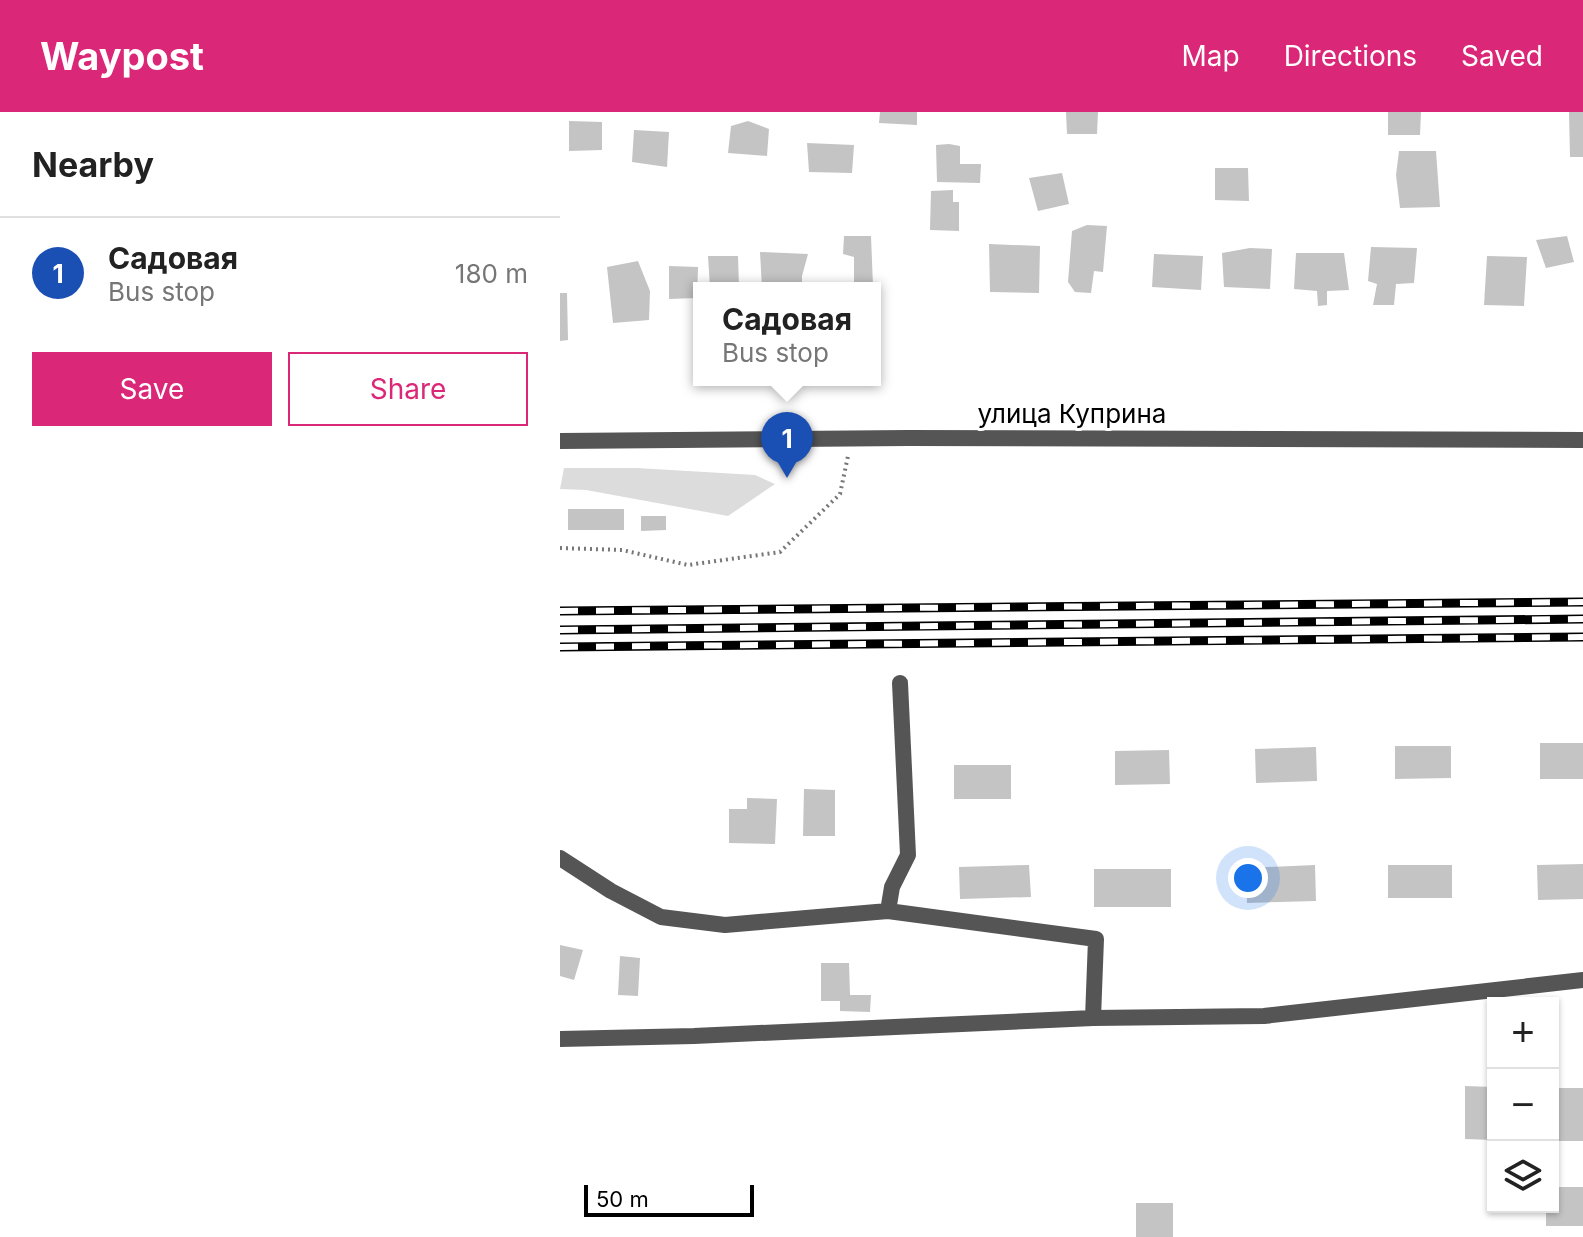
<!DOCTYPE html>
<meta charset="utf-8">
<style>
body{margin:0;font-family:Inter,sans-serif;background:#f2f2f2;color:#222}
.controls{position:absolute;right:24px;bottom:24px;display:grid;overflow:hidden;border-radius:0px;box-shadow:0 2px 6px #0004}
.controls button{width:72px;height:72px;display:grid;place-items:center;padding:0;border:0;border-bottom:2px solid #e0e0e0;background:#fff;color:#222;font:40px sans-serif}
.scale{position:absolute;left:24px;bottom:20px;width:170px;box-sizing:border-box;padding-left:8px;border:4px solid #000;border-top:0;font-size:22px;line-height:28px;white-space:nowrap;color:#000;-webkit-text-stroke:6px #fff;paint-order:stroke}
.you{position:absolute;left:688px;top:766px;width:28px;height:28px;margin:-20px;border:6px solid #fff;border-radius:50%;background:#1a73e8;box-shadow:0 0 0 12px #1a73e833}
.badge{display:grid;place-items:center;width:52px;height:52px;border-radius:50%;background:#db2777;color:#fff;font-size:26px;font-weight:700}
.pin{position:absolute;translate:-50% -66px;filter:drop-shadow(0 2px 4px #0008)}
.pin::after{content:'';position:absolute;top:42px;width:28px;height:24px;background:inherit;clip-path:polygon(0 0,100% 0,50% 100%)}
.popup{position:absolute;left:133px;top:170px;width:188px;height:104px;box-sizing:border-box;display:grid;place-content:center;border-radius:0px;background:#fff;filter:drop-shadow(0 2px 6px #0005);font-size:26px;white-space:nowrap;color:#767676}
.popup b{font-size:30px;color:#222}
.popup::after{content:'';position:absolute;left:50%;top:100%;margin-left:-16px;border:16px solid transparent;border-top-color:#fff}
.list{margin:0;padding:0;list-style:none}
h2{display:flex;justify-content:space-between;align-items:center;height:104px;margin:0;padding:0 32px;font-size:34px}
h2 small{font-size:26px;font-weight:400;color:#767676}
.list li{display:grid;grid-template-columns:52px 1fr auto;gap:24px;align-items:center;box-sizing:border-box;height:112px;padding:0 32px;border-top:2px solid #e0e0e0}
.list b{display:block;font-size:30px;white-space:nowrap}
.list p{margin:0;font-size:26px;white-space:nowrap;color:#767676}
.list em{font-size:26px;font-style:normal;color:#767676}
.actions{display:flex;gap:16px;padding:24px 32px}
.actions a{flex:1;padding:18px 0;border:2px solid #db2777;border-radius:0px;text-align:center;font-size:28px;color:#db2777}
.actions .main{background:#db2777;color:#fff}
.icon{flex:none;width:44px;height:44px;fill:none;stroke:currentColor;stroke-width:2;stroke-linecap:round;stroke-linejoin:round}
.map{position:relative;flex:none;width:1023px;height:1125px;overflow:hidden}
header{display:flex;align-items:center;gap:48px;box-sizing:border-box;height:112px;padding:0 40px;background:#db2777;color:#fff}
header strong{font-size:38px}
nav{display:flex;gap:44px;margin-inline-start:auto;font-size:28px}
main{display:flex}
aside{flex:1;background:#fff}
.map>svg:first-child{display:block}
</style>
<header>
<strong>Waypost</strong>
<nav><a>Map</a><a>Directions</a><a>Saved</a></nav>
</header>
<main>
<aside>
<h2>Nearby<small></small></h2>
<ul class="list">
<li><span class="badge" style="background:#1a4fb4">1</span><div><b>Садовая</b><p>Bus stop</p></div><em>180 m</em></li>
</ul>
<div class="actions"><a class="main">Save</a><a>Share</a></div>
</aside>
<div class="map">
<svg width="1023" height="1125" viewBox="0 0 1023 1125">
<rect width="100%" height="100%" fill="#fff"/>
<path fill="#dcdcdc" d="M4 356H77L195 363 215 372 168 404 26 378 0 377Z"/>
<path fill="#c4c4c4" d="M320 0H357V13L319 11Z
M506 0H538L537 22H507Z
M828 0H861L860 23H828Z
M1009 0H1023V45H1010Z
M9 9 42 10V38L9 39Z
M188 9 209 17 207 44 168 41 171 14Z
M74 18 109 20 107 55 72 50Z
M247 31 294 33 292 61 249 60Z
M389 32 400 34V52H421L420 71 377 70 376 33Z
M839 39H876L880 95 840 96 836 63Z
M655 56H688L689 89 655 88Z
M502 61 509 92 478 99 469 66Z
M393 78V90H399V119L370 118 371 79Z
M527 113 547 114 543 160 534 159 531 181 515 180 508 170 512 119Z
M284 124H311L313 174H294V145L283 142Z
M1007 124 1014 150 986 156 976 128Z
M429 132 480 134 479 181 430 180Z
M811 135 857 136 854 171 836 172 834 193H813L817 172 808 169Z
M690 136 712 137 710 177 664 175 662 141Z
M200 140 248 142 242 164V176H202Z
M736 141H784L789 178 767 179V193L758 194 757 179 734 177Z
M594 142 643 144 641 178 592 175Z
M148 144H178L179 176H150Z
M927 144 967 145 964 194 924 193Z
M78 149 90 179 89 208 53 211 47 155Z
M109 154 138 155 137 186 109 187Z
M0 181H7L8 228 0 229Z
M8 397H64V418H8Z
M81 404H106V418L81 419Z
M980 631H1023V667H980Z
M835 634H891V666L835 667Z
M756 635 757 669 696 671 695 637Z
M609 638 610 672 555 673V639Z
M394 653H451V687H394Z
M244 677 275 678V724H243Z
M187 686 217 687 215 732 169 731V697H187Z
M1023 752V787L978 788 977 753Z
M469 753 471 785 400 787 399 755Z
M755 753 756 789 687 791 686 756Z
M828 753H892V786H828Z
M534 757H611V795H534Z
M0 833 23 838 14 868 0 864Z
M60 844 80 846 78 884 58 883Z
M261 851H289L290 883H311L310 900 280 899V889H261Z
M905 974 933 975V1028L905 1027Z
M993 976H1023V1029H993Z
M993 1075H1023V1114H986V1095H993Z
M576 1091H613V1125H576Z"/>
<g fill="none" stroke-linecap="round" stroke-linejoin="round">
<path stroke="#777" stroke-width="4" stroke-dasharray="2 4" stroke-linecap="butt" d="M0 436 62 438 128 453 220 440 280 382 288 344"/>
<path stroke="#555" stroke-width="16" d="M0 329 348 326 1023 328
M0 746 51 779 101 805 165 813 328 799 536 827 533 906
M328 799 332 775 348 743 340 571
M0 927 134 924 533 906 704 904 1023 868"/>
<g stroke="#000" stroke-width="9">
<path id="rail" d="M0 499 1023 490
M0 518 1023 507
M0 535 1023 525"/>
</g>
<use href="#rail" stroke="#fff" stroke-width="6" stroke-dasharray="18" stroke-linecap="butt"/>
</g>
<g text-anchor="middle" stroke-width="6" stroke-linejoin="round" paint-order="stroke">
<g font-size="26" fill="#000" stroke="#fff">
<text x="512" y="311">улица Куприна</text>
</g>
</g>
</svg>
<div class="controls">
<button>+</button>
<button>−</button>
<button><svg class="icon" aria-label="layers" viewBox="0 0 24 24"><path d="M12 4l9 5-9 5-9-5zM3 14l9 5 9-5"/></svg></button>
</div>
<div class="scale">50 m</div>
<div class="you"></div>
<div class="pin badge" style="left:227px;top:366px;background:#1a4fb4">1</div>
<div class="popup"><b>Садовая</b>Bus stop</div>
</div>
</main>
